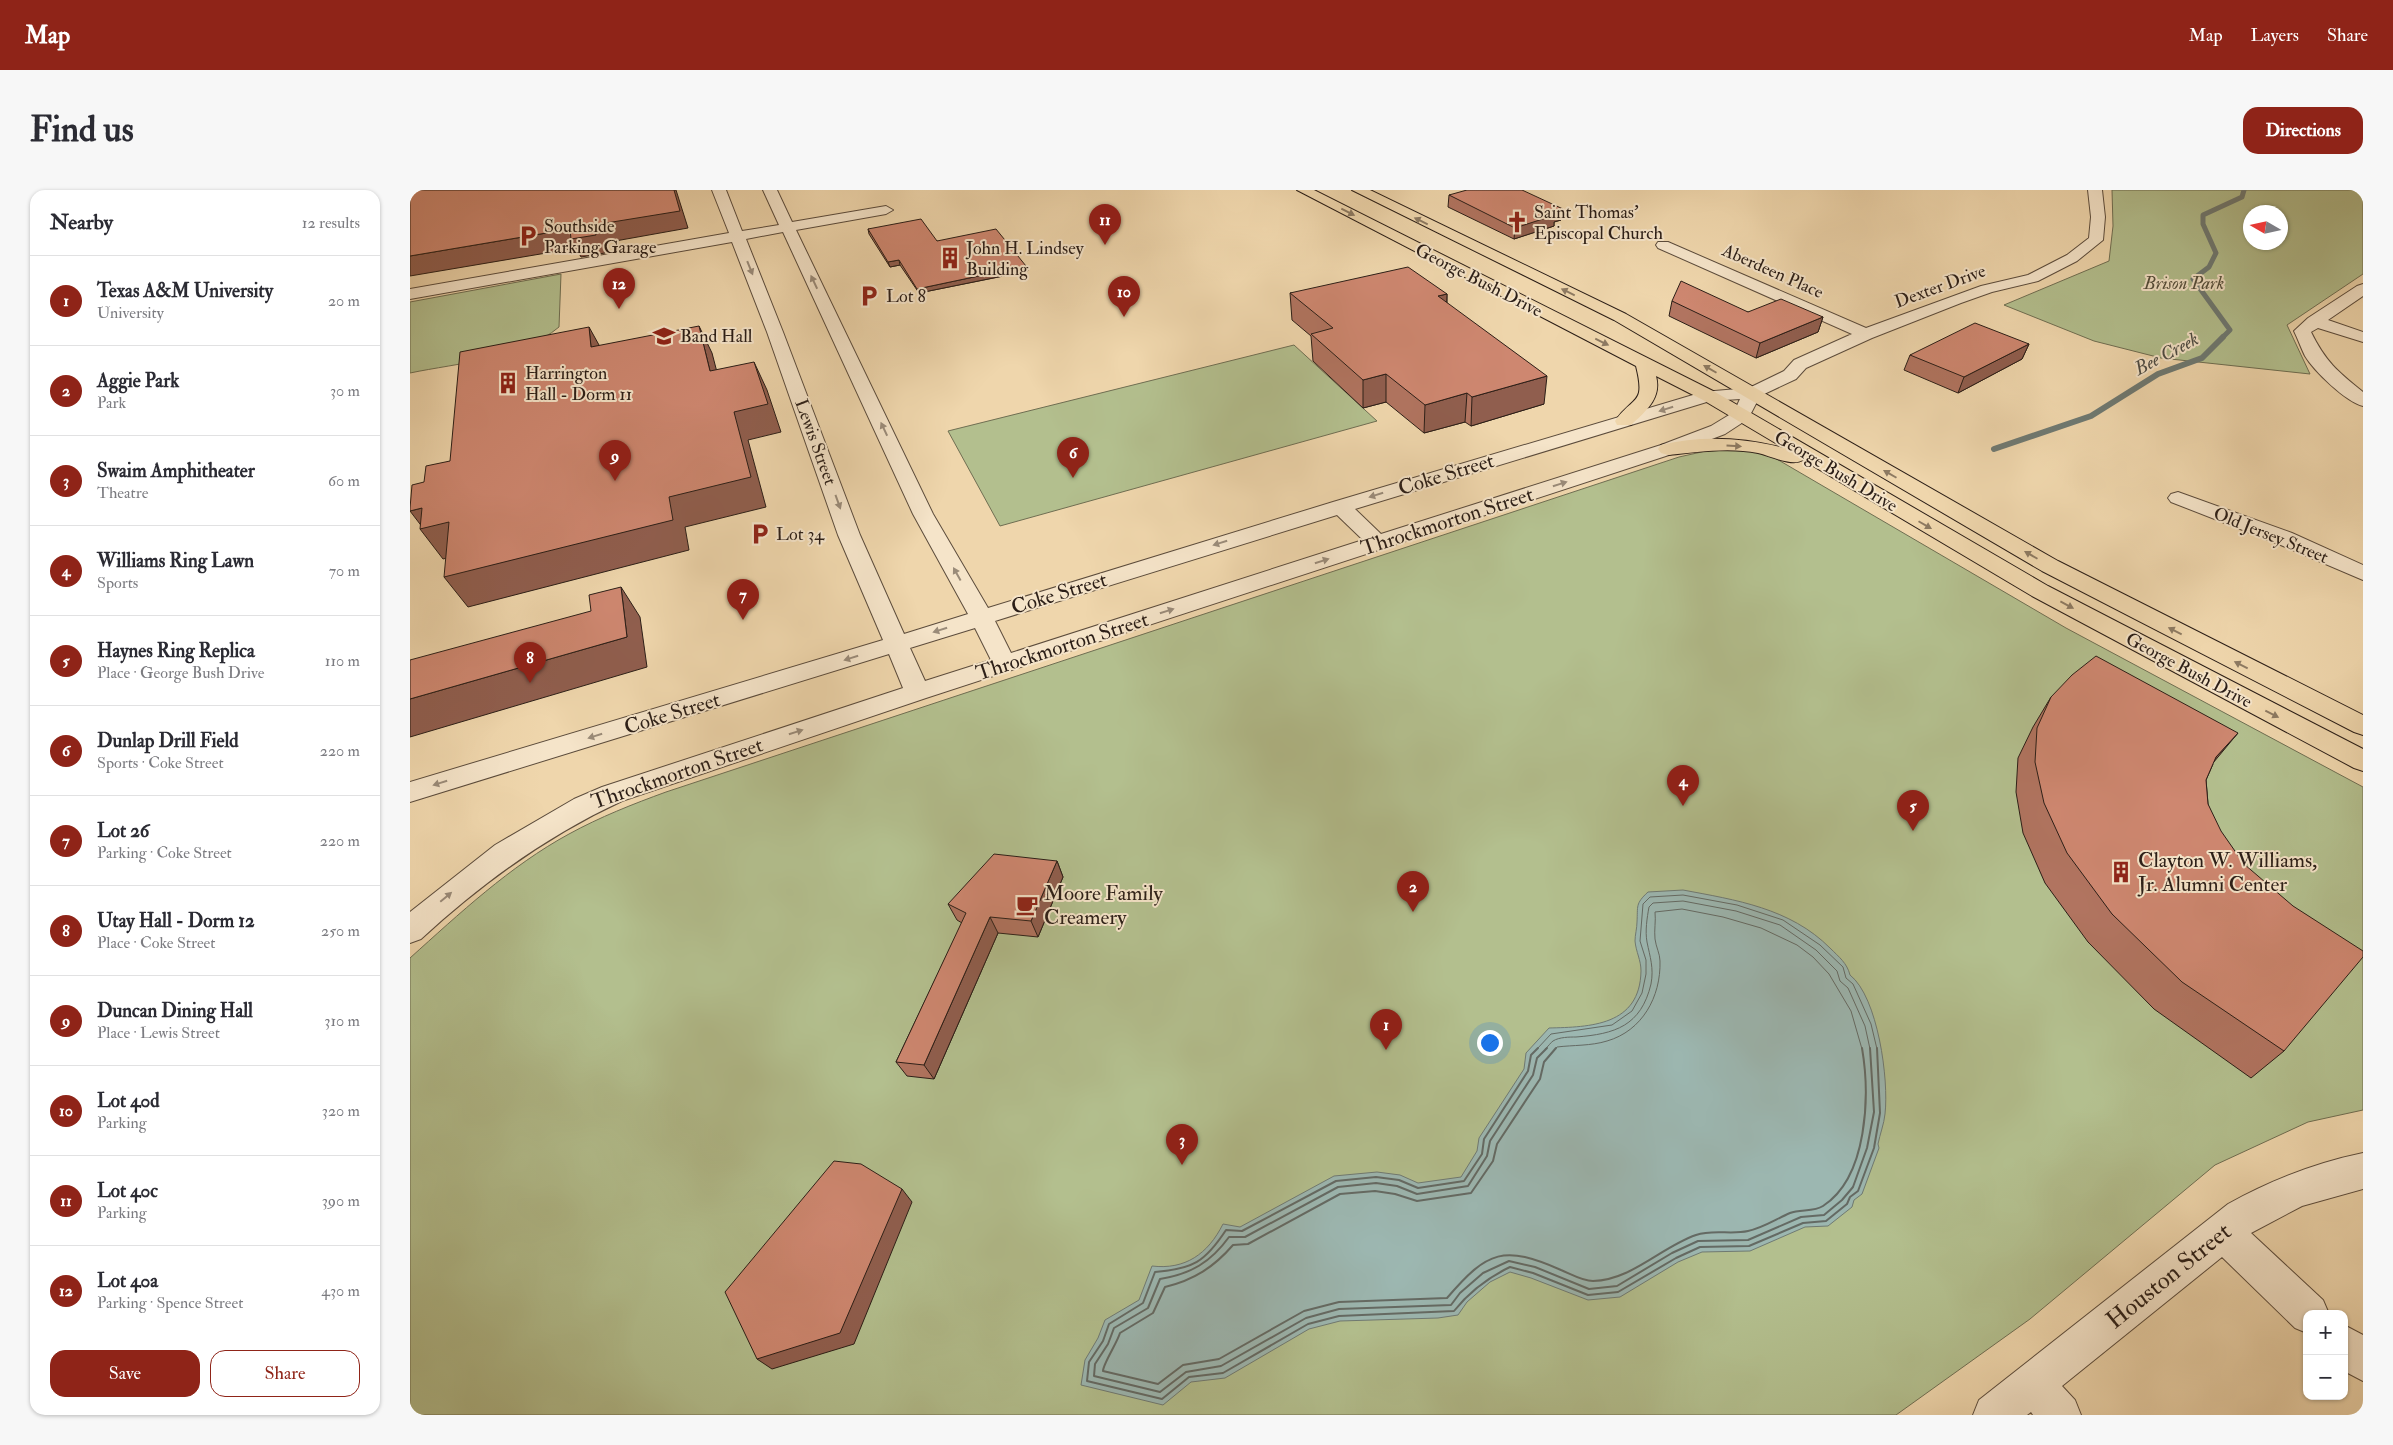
<!DOCTYPE html>
<meta charset="utf-8">
<style>
body{margin:0;font-family:"IM FELL Double Pica",serif;background:#f7f7f7;color:#2b2b33}
.controls{position:absolute;right:15px;bottom:15px;display:grid;overflow:hidden;border-radius:10px;box-shadow:0 1px 4px #0004}
.controls button{width:45px;height:45px;display:grid;place-items:center;padding:0;border:0;border-bottom:1px solid #e1e1e2;background:#fff;color:#2b2b33;font:25px sans-serif}
.compass{position:absolute;left:1833px;top:15px;width:45px;height:45px;border-radius:50%;background:#fff;box-shadow:0 1px 4px #0004;rotate:279deg}
.you{position:absolute;left:1079px;top:852px;width:18px;height:18px;margin:-12px;border:4px solid #fff;border-radius:50%;background:#1a73e8;box-shadow:0 0 0 8px #1a73e833}
.badge{display:grid;place-items:center;width:32px;height:32px;border-radius:50%;background:#8f2418;color:#fff;font-size:16px;font-weight:700}
.pin{position:absolute;translate:-50% -41px;filter:drop-shadow(0 1px 2px #0008)}
.pin::after{content:'';position:absolute;top:26px;width:18px;height:15px;background:inherit;clip-path:polygon(0 0,100% 0,50% 100%)}
.list{margin:0;padding:0;list-style:none}
h2{display:flex;justify-content:space-between;align-items:center;height:65px;margin:0;padding:0 20px;font-size:21px}
h2 small{font-size:16px;font-weight:400;color:#7c7c81}
.list li{display:grid;grid-template-columns:32px 1fr auto;gap:15px;align-items:center;box-sizing:border-box;height:90px;padding:0 20px;border-top:1px solid #e1e1e2}
.list b{display:block;font-size:19px;white-space:nowrap}
.list p{margin:0;font-size:16px;white-space:nowrap;color:#7c7c81}
.list em{font-size:16px;font-style:normal;color:#7c7c81}
.actions{display:flex;gap:10px;padding:15px 20px}
.actions a{flex:1;padding:11px 0;border:1px solid #8f2418;border-radius:15px;text-align:center;font-size:18px;color:#8f2418}
.actions .main{background:#8f2418;color:#fff}
.map{position:relative;flex:none;width:1953px;height:1225px;overflow:hidden;border-radius:15px}
header{display:flex;align-items:center;gap:30px;box-sizing:border-box;height:70px;padding:0 25px;background:#8f2418;color:#fff}
header strong{font-size:24px}
nav{display:flex;gap:28px;margin-inline-start:auto;font-size:18px}
.intro{display:flex;align-items:center;justify-content:space-between;box-sizing:border-box;height:120px;padding:0 30px}
h1{margin:0;font-size:35px}
.button{padding:12px 22px;border-radius:15px;background:#8f2418;color:#fff;font-size:18px;font-weight:700}
main{display:flex;gap:30px;padding:0 30px}
aside{flex:1;background:#fff;border-radius:15px;box-shadow:0 1px 4px #0004}
.map>svg:first-child{display:block}
</style>
<header>
<strong>Map</strong>
<nav><a>Map</a><a>Layers</a><a>Share</a></nav>
</header>
<div class="intro"><h1>Find us</h1><a class="button">Directions</a></div>
<main>
<aside>
<h2>Nearby<small>12 results</small></h2>
<ul class="list">
<li><span class="badge">1</span><div><b>Texas A&amp;M University</b><p>University</p></div><em>20 m</em></li>
<li><span class="badge">2</span><div><b>Aggie Park</b><p>Park</p></div><em>30 m</em></li>
<li><span class="badge">3</span><div><b>Swaim Amphitheater</b><p>Theatre</p></div><em>60 m</em></li>
<li><span class="badge">4</span><div><b>Williams Ring Lawn</b><p>Sports</p></div><em>70 m</em></li>
<li><span class="badge">5</span><div><b>Haynes Ring Replica</b><p>Place · George Bush Drive</p></div><em>110 m</em></li>
<li><span class="badge">6</span><div><b>Dunlap Drill Field</b><p>Sports · Coke Street</p></div><em>220 m</em></li>
<li><span class="badge">7</span><div><b>Lot 26</b><p>Parking · Coke Street</p></div><em>220 m</em></li>
<li><span class="badge">8</span><div><b>Utay Hall - Dorm 12</b><p>Place · Coke Street</p></div><em>250 m</em></li>
<li><span class="badge">9</span><div><b>Duncan Dining Hall</b><p>Place · Lewis Street</p></div><em>310 m</em></li>
<li><span class="badge">10</span><div><b>Lot 40d</b><p>Parking</p></div><em>320 m</em></li>
<li><span class="badge">11</span><div><b>Lot 40c</b><p>Parking</p></div><em>390 m</em></li>
<li><span class="badge">12</span><div><b>Lot 40a</b><p>Parking · Spence Street</p></div><em>430 m</em></li>
</ul>
<div class="actions"><a class="main">Save</a><a>Share</a></div>
</aside>
<div class="map">
<svg width="1953" height="1225" viewBox="0 0 1953 1225">
<rect width="100%" height="100%" fill="#efd6ac"/>
<filter id="stains"><feTurbulence type="fractalNoise" baseFrequency=".004" numOctaves="4"/><feColorMatrix values="0 0 0 0 .2 0 0 0 0 .09 0 0 0 0 .02 0 0 0 .5 -.17"/></filter>
<radialGradient id="worn" r=".72"><stop offset=".6" stop-color="#630" stop-opacity="0"/><stop offset="1" stop-color="#630" stop-opacity=".3"/></radialGradient>
<path fill="#b3bf8e" stroke="#6f6e52" fill-rule="evenodd" d="M1702 0H1953V84L1877 135 1900 184 1751 168 1684 151 1594 115 1699 71 1703 36ZM1870 22V52H1840V22Z
M151 84 149 137C111 169 48 173 0 183V112Z
M884 155 967 231 590 336 538 241Z
M1314 257 1353 261 1656 438 1953 597V920L1898 932 1805 975 1620 1129 1486 1225H0V768C49 724 100 676 159 644 190 627 223 614 256 602L1269 267Z"/>
<path fill="#9cb7b1" stroke="#6f7a73" d="M1273 700C1326 710 1380 718 1420 758 1429 767 1437 773 1440 785 1468 807 1479 890 1475 924 1474 934 1470 944 1468 954L1469 958 1452 1004 1444 1010 1442 1017 1418 1036 1395 1037 1340 1061 1292 1062 1268 1072 1210 1107 1178 1110 1121 1088 1100 1082 1080 1092 1057 1112 1048 1125 1028 1128 930 1131 899 1139 815 1188 781 1192 753 1215 671 1195 675 1170 688 1148 695 1130 729 1110 742 1076C775 1080 798 1064 813 1034L830 1037 924 986 967 982 990 985 1008 993 1051 987 1067 961 1069 948 1114 879 1116 863 1139 838C1180 837 1230 836 1231 781 1231 770 1226 762 1225 751 1225 745 1227 738 1227 732 1228 716 1225 714 1238 702Z"/>
<g fill="none" stroke-linecap="round" stroke-linejoin="round">
<path stroke="#646a64" stroke-width="1" d="M1127 859 1141 844 1202 835 1222 821 1232 803 1236 784V770L1230 751 1233 714 1240 707 1273 705 1327 715 1373 730 1410 755 1433 777 1436 788 1443 794 1461 834 1467 859
M1135 859C1138 857 1141 852 1143 851 1149 847 1160 847 1166 847 1205 844 1231 836 1241 794 1244 778 1240 767 1237 752 1235 741 1237 728 1239 717L1243 713 1273 711 1326 721 1370 735 1406 760 1427 781 1430 791 1438 798 1455 836 1460 859
M1145 859 1147 857C1163 855 1181 856 1197 851 1232 841 1251 807 1250 771 1250 764 1246 757 1245 749 1244 740 1246 731 1245 722L1272 719 1313 727 1351 738 1387 755 1403 767 1419 784 1441 821 1452 859"/>
<path stroke="#646a64" stroke-width="2" d="M1128 858 1121 865 1118 881 1074 949 1072 964 1054 991 1008 998 989 990 966 987 926 991 832 1041 816 1040C795 1072 783 1079 745 1082L733 1113 699 1134 693 1151 679 1172 677 1191 752 1209 779 1187 813 1183 898 1134 929 1126 1044 1121C1060 1101 1077 1088 1100 1077L1123 1083 1178 1105 1208 1102 1266 1068 1290 1057 1339 1056 1393 1033 1416 1031 1437 1014 1440 1007 1448 1001 1464 958 1470 923 1467 858
M1137 858 1127 868 1123 885 1080 951 1077 966 1058 996 1007 1004 987 996 966 993 928 997 835 1047H819C801 1072 781 1084 750 1089L738 1118 704 1138 698 1154 685 1174 684 1186 750 1202 776 1182 811 1176 896 1128 929 1119 1041 1115 1050 1103 1073 1083 1099 1071 1125 1077 1179 1099 1207 1096 1262 1063 1288 1051 1338 1050 1391 1027 1414 1025 1432 1010 1443 997 1457 958 1464 922 1460 858
M1146 858 1134 872 1130 889 1087 954 1083 971 1061 1003 1007 1011 985 1004 965 1001 930 1004 838 1054 823 1055C804 1077 784 1090 755 1097L743 1123 710 1143C707 1153 693 1174 693 1181L748 1194 773 1175 809 1169 894 1121 929 1112 1037 1108C1078 1060 1094 1055 1151 1080 1161 1084 1172 1091 1183 1091 1222 1090 1251 1057 1286 1045 1303 1039 1321 1045 1338 1041 1353 1038 1366 1029 1380 1023 1390 1019 1404 1022 1413 1016 1458 987 1460 905 1452 858"/>
<path stroke="#6f7a73" stroke-width="5" d="M1811 149 1820 140 1783 89 1799 77 1806 63 1793 34V25L1832 7 1834 0"/>
<path stroke="#6f7a73" stroke-width="6" d="M1584 259 1681 226 1748 184 1792 168 1813 147"/>
<g stroke="#5c4c3c" stroke-width="2">
<path id="minor" d="M302 0H316L332 41 369 35 353 0H367L382 32 476 16 483 20 476 24 386 40 523 324 578 418 923 312 1293 202 1339 198 1374 181 1384 170 1442 144 1248 58 1246 55 1248 52H1258L1456 138 1571 96 1618 85 1657 65 1679 48 1681 27 1678 0H1692L1695 27 1693 50 1667 71 1628 91 1582 102 1551 113 1462 148 1396 178 1386 189 1350 206 1338 229 1315 244 1265 263 516 508 212 611C136 646 72 693 11 749L0 753V722L85 655 164 609 192 597 493 498 479 464 0 612V592L473 450 428 345 357 142 322 52 0 109V99L319 43ZM373 42 503 324 558 424 494 444 450 345 373 142 336 49ZM1330 209 1324 222 1301 236 1251 255 971 344 945 319 1300 211ZM927 325 953 350 601 463 585 431ZM565 438 581 470 515 491 500 458Z
M1953 94V106L1918 130 1953 142V152L1908 138 1901 142C1915 171 1928 182 1953 202V216C1936 212 1904 181 1895 166 1891 158 1888 149 1884 141L1898 128 1947 96Z
M1768 302 1882 343 1953 375V390L1866 353 1761 312 1758 308 1761 304Z
M1953 963V999L1892 1016 1841 1043 1913 1110 1919 1124H1897V1143L1885 1138 1812 1067 1652 1196 1665 1210 1671 1225H1623L1621 1222 1617 1225H1563L1569 1210 1818 1014C1861 990 1905 973 1953 963Z
M1934 1135 1953 1145V1191L1934 1181Z"/>
</g>
<g stroke="#2b1e17" stroke-width="2">
<path id="major" d="M887 0H904L1305 202 1638 396 1953 559V581L1944 578 1622 406 1393 270C1382 277 1361 266 1348 263 1319 257 1287 262 1258 265L1251 263 1248 259 1251 255C1291 245 1335 248 1374 258L1293 210 1246 186C1252 208 1236 221 1221 235H1207L1205 231C1223 205 1236 216 1226 176Z
M942 0H960L1216 124 1648 371 1953 525V545L1944 542 1632 381 1204 130Z"/>
</g>
<use href="#minor" fill="#f5e4c9" fill-rule="evenodd"/>
<use href="#major" fill="#efd6ac" fill-rule="evenodd"/>
</g>
<path fill="#b17460" stroke="#2b1e17" d="M1039 5 1151 30 1144 32V36L1104 49 1038 17Z
M458 39 527 51 618 81 509 103 490 75 480 77 459 44Z
M880 103 1037 104V113L1134 214 1061 236 1055 232 1014 243 976 212 953 218 903 171 901 146 882 130Z
M1262 111 1338 122 1413 127 1408 142 1346 168 1259 126Z
M1619 154 1612 169 1548 203 1494 180 1500 165Z
M1641 507 1803 574 1796 590 1798 614 1874 861 1841 888 1744 819 1678 752 1635 693 1613 643 1606 602 1608 568 1623 537Z
M647 671 653 687 628 747 588 743 524 889 497 886 486 872 552 733 547 730 538 714Z"/>
<path fill="#905e4e" stroke="#2b1e17" d="M264 0H266L278 38 194 53 195 63 171 67 166 58 0 86V66L184 35Z
M1153 19 1151 30 1144 32V36L1104 49 1105 38Z
M489 70 490 75 480 77 478 72Z
M616 76 618 81 509 103 507 99Z
M1037 104 1036 130 1028 106Z
M1413 127 1408 142 1346 168 1350 153Z
M289 136 302 163 314 209 300 181Z
M179 137 194 164 181 157Z
M1619 154 1612 169 1548 203 1554 187Z
M344 172 357 200 371 242 338 250 356 317 275 337 279 360 58 417 34 387 259 307 324 222Z
M976 184V212L953 218V190Z
M1137 186 1134 214 1061 236 1062 207Z
M1057 203 1055 232 1014 243 1015 215Z
M12 318 39 332 61 362 33 369 10 339 13 338 0 321Z
M211 397 230 427 237 477 0 547V509L217 447Z
M1828 543 1803 573 1806 567Z
M647 671 653 687 628 747 621 731Z
M580 727 588 743 524 889 514 875Z
M492 999 502 1012 444 1154 362 1179 347 1169Z"/>
<path fill="#ce8770" stroke="#2b1e17" d="M0 0H264L270 21 184 35 186 45 161 49 160 39 0 66Z
M1057 0H1112L1153 19 1141 23 1145 25 1105 38 1039 5Z
M511 29 527 51 586 39 616 76 507 99 489 70 478 72 458 39Z
M998 77 1037 104 1028 106 1137 186 1062 207 1057 203 1015 215 976 184 953 190 901 144 923 138 880 103Z
M1271 91 1338 122 1371 109 1413 127 1350 153 1262 111Z
M1565 133 1619 154 1554 187 1500 165Z
M289 136 300 181 344 172 358 214 324 222 341 287 259 307 263 330 34 387 39 332 10 339 12 318 0 321V318L2 295 14 292 16 276 40 271 50 162 179 137 181 157Z
M211 397 217 447 0 509V470L181 421 179 405Z
M1686 466 1828 543 1806 567 1796 590 1798 614 1811 641 1834 674 1883 716 1953 761V767L1874 861 1772 792 1702 724 1657 663 1634 613 1625 572 1627 538 1641 507 1662 485Z
M584 664 647 671 621 731 580 727 514 875 486 872 556 723 538 714Z
M424 971 451 974 492 999 430 1143 347 1169 315 1102Z"/>
<defs><path id="oneway-solid" d="M-6-.8H1V-3.2L6.5 0L1 3.2V.8H-6Z" transform="scale(1.25)"/></defs>
<g fill="#8d7a62">
<use href="#oneway-solid" transform="translate(938 22) rotate(27)"/>
<use href="#oneway-solid" transform="translate(1011 31) rotate(-154)"/>
<use href="#oneway-solid" transform="translate(1158 102) rotate(-154)"/>
<use href="#oneway-solid" transform="translate(1192 152) rotate(26)"/>
<use href="#oneway-solid" transform="translate(1300 179) rotate(-150)"/>
<use href="#oneway-solid" transform="translate(1324 256) rotate(3)"/>
<use href="#oneway-solid" transform="translate(1480 284) rotate(-150)"/>
<use href="#oneway-solid" transform="translate(1515 335) rotate(30)"/>
<use href="#oneway-solid" transform="translate(1621 365) rotate(-150)"/>
<use href="#oneway-solid" transform="translate(1657 415) rotate(28)"/>
<use href="#oneway-solid" transform="translate(1765 441) rotate(-153)"/>
<use href="#oneway-solid" transform="translate(1831 475) rotate(-153)"/>
<use href="#oneway-solid" transform="translate(1862 524) rotate(27)"/>
</g>
<g fill="#9a8b79">
<use href="#oneway-solid" transform="translate(340 78) rotate(68)"/>
<use href="#oneway-solid" transform="translate(404 92) rotate(-115)"/>
<use href="#oneway-solid" transform="translate(1256 219) rotate(163)"/>
<use href="#oneway-solid" transform="translate(474 239) rotate(-115)"/>
<use href="#oneway-solid" transform="translate(1150 294) rotate(-18)"/>
<use href="#oneway-solid" transform="translate(966 305) rotate(163)"/>
<use href="#oneway-solid" transform="translate(428 312) rotate(70)"/>
<use href="#oneway-solid" transform="translate(810 353) rotate(163)"/>
<use href="#oneway-solid" transform="translate(912 371) rotate(-18)"/>
<use href="#oneway-solid" transform="translate(547 384) rotate(-119)"/>
<use href="#oneway-solid" transform="translate(757 421) rotate(-18)"/>
<use href="#oneway-solid" transform="translate(530 440) rotate(162)"/>
<use href="#oneway-solid" transform="translate(441 468) rotate(163)"/>
<use href="#oneway-solid" transform="translate(386 542) rotate(-18)"/>
<use href="#oneway-solid" transform="translate(185 546) rotate(163)"/>
<use href="#oneway-solid" transform="translate(30 593) rotate(163)"/>
<use href="#oneway-solid" transform="translate(36 707) rotate(-40)"/>
</g>
<defs>
<g id="church-bare" transform="scale(1.725)"><path d="M-1.2-6h2.4v3.5h3.3v2.4h-3.3V6h-2.4V-.1h-3.3v-2.4h3.3Z" fill="#8f2418" stroke="#f5e4c9" stroke-width="2.5" paint-order="stroke"/></g>
<g id="parking-bare" transform="scale(1.725)"><path d="M-3.5-5.5H1a3.5 3.5 0 0 1 0 7H-1V5.5H-3.5ZM-1-3.4V-.6H.8a1.4 1.4 0 0 0 0-2.8Z" fill="#8f2418" stroke="#f5e4c9" stroke-width="2.5" paint-order="stroke"/></g>
<g id="building-bare" transform="scale(1.725)"><path d="M-4-6H4V6H1V3H-1V6H-4ZM-2.5-4.3h1.7v1.8h-1.7ZM.8-4.3h1.7v1.8H.8ZM-2.5-1h1.7V.8h-1.7ZM.8-1h1.7V.8H.8Z" fill="#8f2418" stroke="#f5e4c9" stroke-width="2.5" paint-order="stroke"/></g>
<g id="university-bare" transform="scale(1.725)"><path d="M0-5L7-2L0 1L-7-2ZM-4 1L0 2.5L4 1V4Q0 6-4 4Z" fill="#8f2418" stroke="#f5e4c9" stroke-width="2.5" paint-order="stroke"/></g>
<g id="cafe-bare" transform="scale(1.725)"><path d="M-5.5-4.5H6V0H3Q3 3.5 0 3.5H-2.5Q-5.5 3.5-5.5 0ZM3-3.2v2h1.7v-2ZM-6 4.5H4V6H-6Z" fill="#8f2418" stroke="#f5e4c9" stroke-width="2.5" paint-order="stroke"/></g>
</defs>
<g fill-rule="evenodd">
<use href="#church-bare" x="1107" y="32"/>
<use href="#parking-bare" x="118" y="46"/>
<use href="#building-bare" x="540" y="68"/>
<use href="#parking-bare" x="459" y="106"/>
<use href="#university-bare" x="254" y="146"/>
<use href="#building-bare" x="98" y="193"/>
<use href="#parking-bare" x="350" y="344"/>
<use href="#building-bare" x="1711" y="682"/>
<use href="#cafe-bare" x="617" y="715"/>
</g>
<g text-anchor="middle" stroke-width="4" stroke-linejoin="round" paint-order="stroke">
<g font-size="18" fill="#2b1e17" stroke="#f5e4c9" text-anchor="start">
<text x="1124" y="28">Saint Thomas'<tspan x="1124" dy="21">Episcopal Church</tspan></text>
<text x="134" y="42">Southside<tspan x="134" dy="21">Parking Garage</tspan></text>
<text x="556" y="64">John H. Lindsey<tspan x="556" dy="21">Building</tspan></text>
<text x="476" y="112">Lot 8</text>
<text x="270" y="152">Band Hall</text>
<text x="115" y="189">Harrington<tspan x="115" dy="21">Hall - Dorm 11</tspan></text>
<text x="366" y="350">Lot 34</text>
</g>
<g font-size="18" fill="#2b1e17" stroke="#f5e4c9">
<text transform="translate(1363 81) rotate(24)" y="6">Aberdeen Place</text>
<text transform="translate(1069 90) rotate(27)" y="6">George Bush Drive</text>
<text transform="translate(1530 96) rotate(-20)" y="6">Dexter Drive</text>
<text transform="translate(406 252) rotate(70)" y="6">Lewis Street</text>
<text transform="translate(1426 281) rotate(31)" y="6">George Bush Drive</text>
<text transform="translate(1861 345) rotate(22)" y="6">Old Jersey Street</text>
<text transform="translate(1779 480) rotate(28)" y="6">George Bush Drive</text>
</g>
<g font-size="18" font-style="italic" fill="#544e3b" stroke="#f5e4c9">
<text x="1774" y="99">Brison Park</text>
</g>
<g font-size="19" font-style="italic" fill="#4d4c45" stroke="#f5e4c9">
<text transform="translate(1756 163) rotate(-28)" y="7">Bee Creek</text>
</g>
<g font-size="21" fill="#2b1e17" stroke="#f5e4c9">
<text transform="translate(1036 284) rotate(-17)" y="7">Coke Street</text>
<text transform="translate(1037 331) rotate(-18)" y="7">Throckmorton Street</text>
<text transform="translate(649 403) rotate(-17)" y="7">Coke Street</text>
<text transform="translate(652 456) rotate(-18)" y="7">Throckmorton Street</text>
<text transform="translate(262 523) rotate(-17)" y="7">Coke Street</text>
<text transform="translate(267 583) rotate(-19)" y="7">Throckmorton Street</text>
</g>
<g font-size="21" fill="#2b1e17" stroke="#f5e4c9" text-anchor="start">
<text x="1728" y="677">Clayton W. Williams,<tspan x="1728" dy="24">Jr. Alumni Center</tspan></text>
<text x="634" y="710">Moore Family<tspan x="634" dy="24">Creamery</tspan></text>
</g>
<g font-size="25" fill="#2b1e17" stroke="#f5e4c9">
<text transform="translate(1758 1085) rotate(-39)" y="9">Houston Street</text>
</g>
</g>
<rect width="100%" height="100%" filter="url(#stains)"/>
<rect width="100%" height="100%" fill="url(#worn)"/>
</svg>
<div class="controls">
<button>+</button>
<button>−</button>
</div>
<svg class="compass" viewBox="-18 -18 36 36"><path d="M0-13l5 13h-10z" fill="#e53935"/><path d="M0 13l5-13h-10z" fill="#7c7c81"/></svg>
<div class="you"></div>
<div class="pin badge" style="left:976px;top:860px">1</div>
<div class="pin badge" style="left:1003px;top:722px">2</div>
<div class="pin badge" style="left:772px;top:975px">3</div>
<div class="pin badge" style="left:1273px;top:616px">4</div>
<div class="pin badge" style="left:1503px;top:641px">5</div>
<div class="pin badge" style="left:663px;top:288px">6</div>
<div class="pin badge" style="left:333px;top:430px">7</div>
<div class="pin badge" style="left:120px;top:493px">8</div>
<div class="pin badge" style="left:205px;top:291px">9</div>
<div class="pin badge" style="left:714px;top:127px">10</div>
<div class="pin badge" style="left:695px;top:55px">11</div>
<div class="pin badge" style="left:209px;top:119px">12</div>
</div>
</main>
